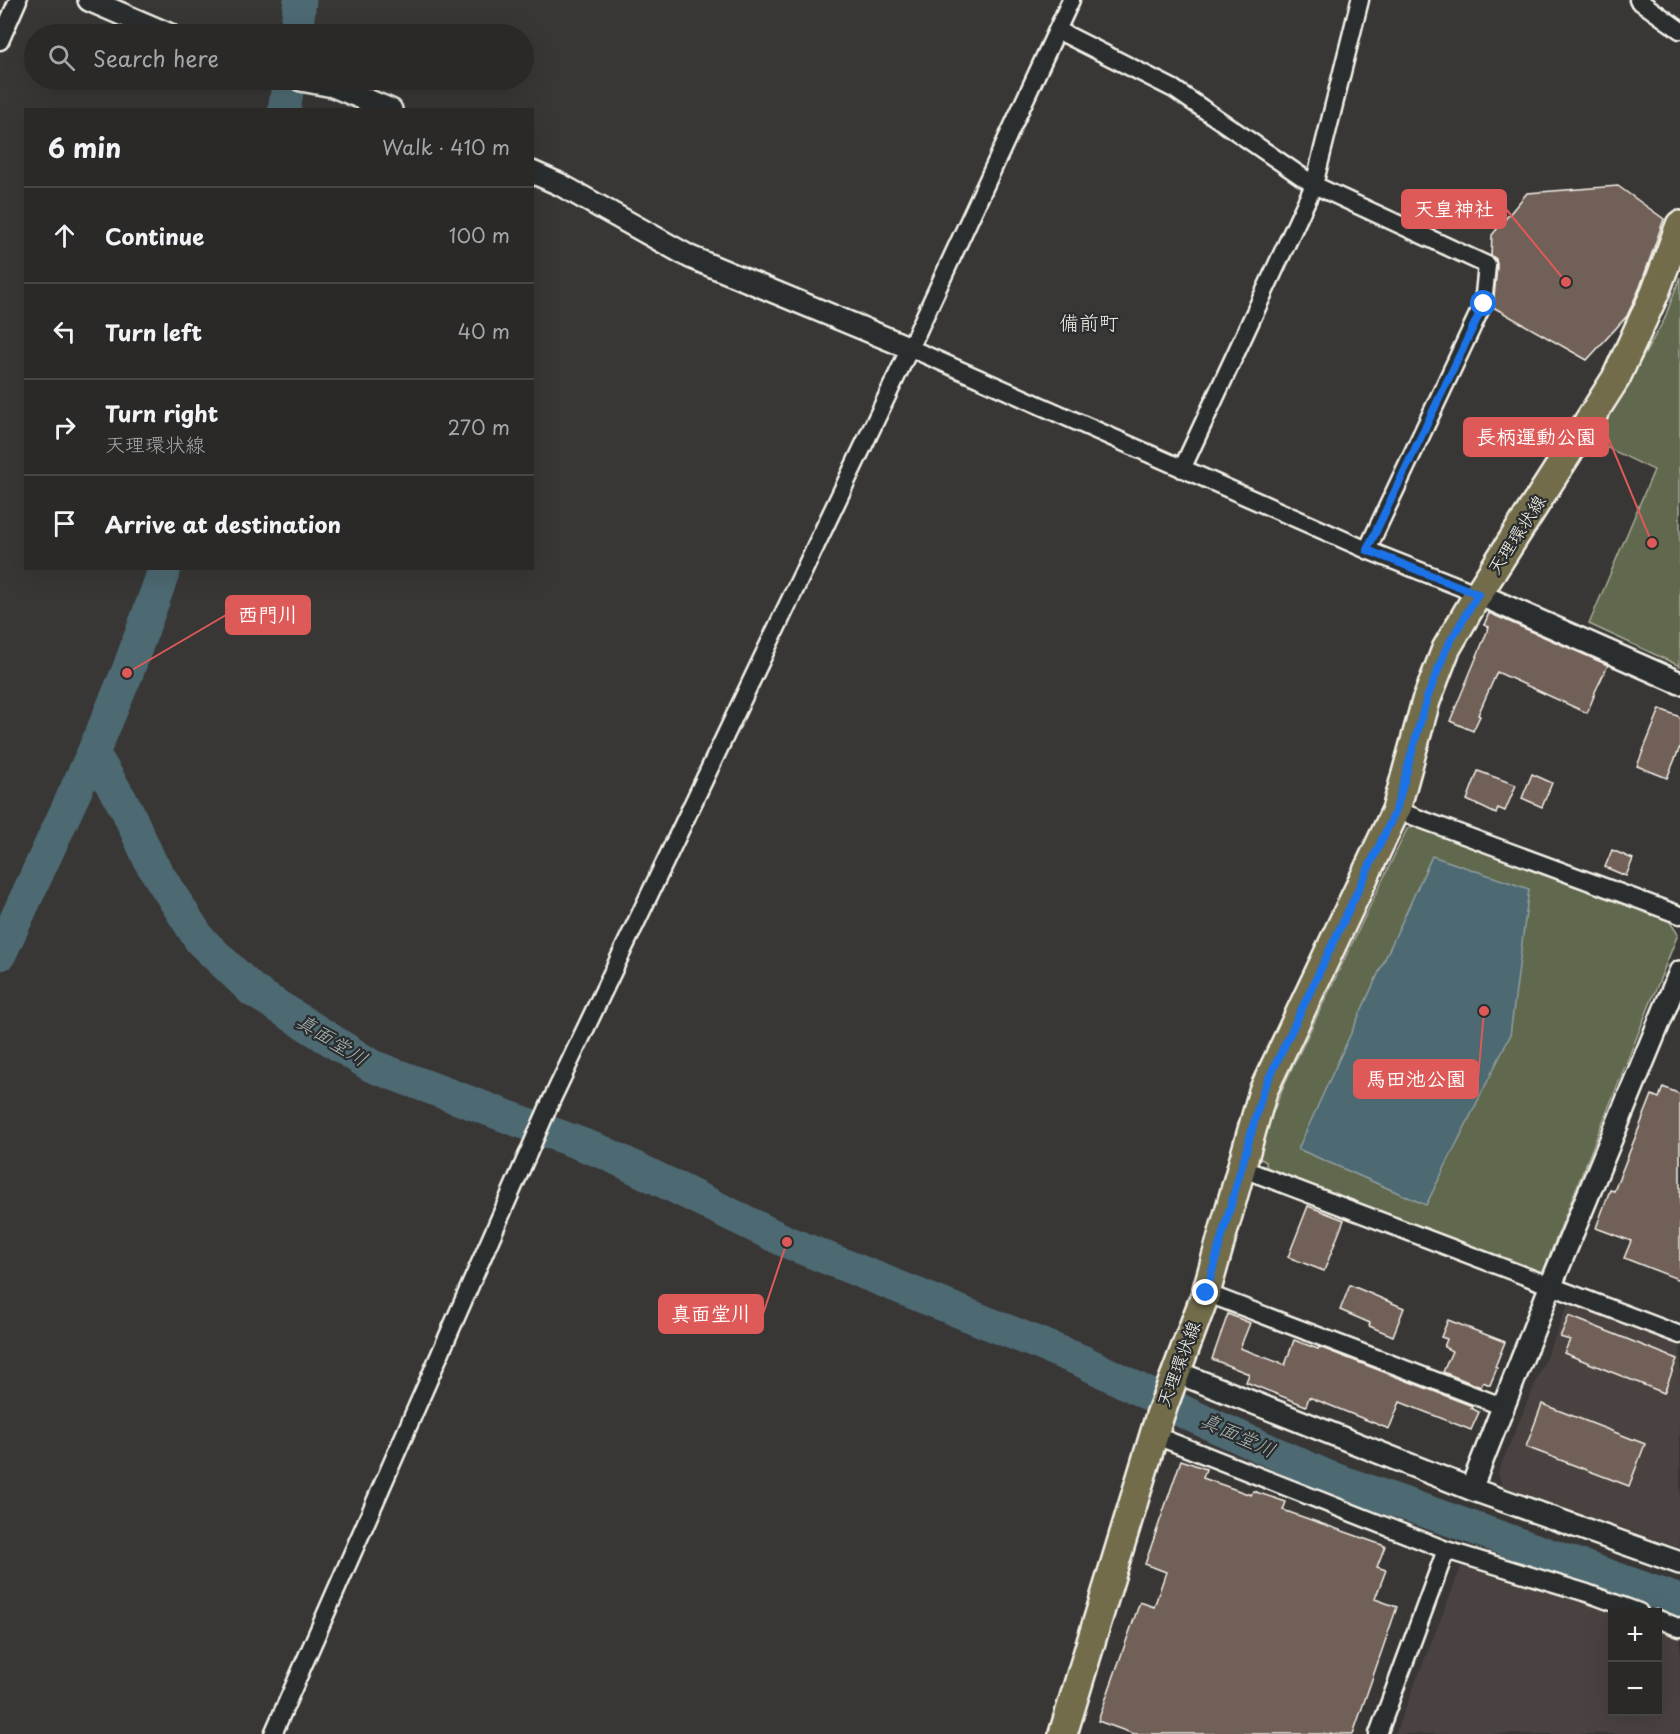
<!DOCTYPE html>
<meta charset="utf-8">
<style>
body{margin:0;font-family:"Playpen Sans","Klee One",sans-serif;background:#323130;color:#f1f3f6}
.controls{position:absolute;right:18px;bottom:18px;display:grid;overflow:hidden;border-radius:0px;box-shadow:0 6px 24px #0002}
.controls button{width:54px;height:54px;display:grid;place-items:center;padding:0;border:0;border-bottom:2px solid #464545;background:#2a2928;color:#f1f3f6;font:30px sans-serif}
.stop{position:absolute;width:18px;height:18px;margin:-14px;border:4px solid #1a73e8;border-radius:50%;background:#fff}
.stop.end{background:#1a73e8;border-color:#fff;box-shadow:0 2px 6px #0008}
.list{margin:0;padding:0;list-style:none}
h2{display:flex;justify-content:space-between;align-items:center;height:78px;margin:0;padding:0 24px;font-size:26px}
h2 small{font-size:20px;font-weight:400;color:#a5a6a8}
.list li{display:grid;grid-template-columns:39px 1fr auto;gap:18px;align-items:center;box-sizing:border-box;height:96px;padding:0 24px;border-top:2px solid #464545}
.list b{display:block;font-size:22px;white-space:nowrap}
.list p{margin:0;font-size:20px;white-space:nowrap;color:#a5a6a8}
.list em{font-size:20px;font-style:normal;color:#a5a6a8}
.icon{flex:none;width:33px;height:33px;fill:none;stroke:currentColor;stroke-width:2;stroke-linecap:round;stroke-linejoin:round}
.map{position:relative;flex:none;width:1680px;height:1734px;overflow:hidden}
.search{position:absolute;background:#2a2928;box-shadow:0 6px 24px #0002;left:24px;top:24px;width:510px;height:66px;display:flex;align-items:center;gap:15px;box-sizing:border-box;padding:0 21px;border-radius:33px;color:#a5a6a8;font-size:22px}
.panel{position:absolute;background:#2a2928;box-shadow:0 6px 24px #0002;left:24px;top:108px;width:510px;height:462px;border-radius:0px}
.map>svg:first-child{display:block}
</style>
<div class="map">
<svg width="1680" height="1734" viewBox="0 0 1680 1734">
<rect width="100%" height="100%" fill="#383736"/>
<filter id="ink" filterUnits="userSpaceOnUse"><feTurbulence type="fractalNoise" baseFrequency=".0167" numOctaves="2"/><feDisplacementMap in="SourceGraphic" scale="12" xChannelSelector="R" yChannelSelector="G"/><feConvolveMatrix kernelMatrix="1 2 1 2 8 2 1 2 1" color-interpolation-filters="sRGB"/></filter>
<g filter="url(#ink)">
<path fill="#494340" d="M1571 1298 1680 1341V1548L1502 1486 1498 1472Z
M1471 1560 1614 1612H1612V1712H1658V1628L1680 1637V1734H1395L1462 1565Z"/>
<path fill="#61674d" stroke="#aaac9a" stroke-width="1.5" d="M1680 277V666L1589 624 1654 470 1595 442 1664 320Z
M1418 825 1668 919 1678 934 1544 1269 1540 1272 1266 1167V1162L1256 1156 1283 1087 1407 829Z"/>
<path fill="#4d6972" stroke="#909fa1" stroke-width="1.5" d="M1432 856 1529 889 1510 1036 1426 1205 1298 1149Z"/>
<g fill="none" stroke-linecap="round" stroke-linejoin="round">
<path stroke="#4d6972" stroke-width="33" d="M296 34 300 0
M284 110 289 80
M93 753 127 810 151 863 200 940 252 990 372 1066 605 1153 787 1242 1082 1361 1188 1414 1326 1476 1680 1601
M0 954 93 753 127 673 165 568"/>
</g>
<path fill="#716058" stroke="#f4f1e8" stroke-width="1.5" d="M1618 186 1664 219 1640 287 1627 316 1587 360 1493 307 1497 266 1496 259 1491 255 1492 235 1527 193Z
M1489 613 1608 665 1593 696H1594L1587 713 1497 672 1478 715 1480 716 1473 731 1450 721 1489 627 1484 625Z
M1660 709 1680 717V747L1667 778 1637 766Z
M1478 771 1516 785 1505 811 1498 808 1496 814 1467 800Z
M1532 774 1552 783 1542 807 1522 798Z
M1612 850 1633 859 1626 876 1605 867Z
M1663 1087 1680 1094V1280L1624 1258 1631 1241 1596 1228 1610 1190 1614 1191 1652 1095 1659 1098Z
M1308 1206 1344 1220 1324 1271 1288 1257Z
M1350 1285 1404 1308 1393 1336 1369 1326 1370 1323 1340 1310Z
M1228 1314 1250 1323 1240 1348 1285 1365 1294 1340 1318 1349 1319 1347 1472 1406 1471 1408 1479 1412 1471 1430 1400 1402 1389 1429 1309 1397 1306 1406 1246 1382 1249 1374 1212 1359Z
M1569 1316 1677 1359 1664 1393 1564 1353 1570 1340 1560 1337Z
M1448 1320 1505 1342 1495 1367 1497 1368 1490 1385 1483 1382 1481 1387 1443 1372 1452 1351 1444 1347 1447 1339 1441 1337Z
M1542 1404 1645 1444 1629 1486 1526 1447Z
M1181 1460 1206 1469 1203 1478 1251 1495 1253 1491 1286 1502 1283 1510 1385 1546 1377 1567 1386 1570 1375 1599 1397 1607 1353 1734H1134L1098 1721 1140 1602 1154 1607 1166 1572 1145 1564Z"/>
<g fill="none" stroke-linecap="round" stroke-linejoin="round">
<g stroke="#f4f1e8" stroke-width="21">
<path id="minor" d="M1638 0 1680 30
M1057 30 1174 89 1314 185 1487 265 1483 304 1367 550
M0 41 18 0
M910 348 1367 550 1478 594
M1182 469 1314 185 1360 0
M1396 810 1680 915
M1241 1168 1680 1335
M1206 1293 1504 1407
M1154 1435 1446 1550 1587 1593 1639 1612
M1658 1619 1680 1628
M273 1734 552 1099 910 348 1071 0
M1378 1734 1446 1550"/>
</g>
<g stroke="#f4f1e8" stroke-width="26">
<path id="tertiary" d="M89 0 168 34
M301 80 333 86 391 110
M532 172 559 184 690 257 910 348
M1478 594 1680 683
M1176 1372 1471 1489 1680 1563
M1471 1489 1551 1285 1680 972"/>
</g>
<g stroke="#f4f1e8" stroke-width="32">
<path id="primary" d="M1063 1734 1160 1415 1206 1293 1263 1091 1396 810 1426 701 1446 649 1478 594 1616 378 1655 293 1680 225"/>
</g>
<use href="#minor" stroke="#2a2d2e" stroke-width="16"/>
<use href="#tertiary" stroke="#2a2d2e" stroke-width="21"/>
<use href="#primary" stroke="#726c4b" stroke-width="27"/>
</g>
</g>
<g fill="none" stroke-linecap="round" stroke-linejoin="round" filter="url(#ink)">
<path stroke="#1a73e8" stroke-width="8" d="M1206 1293 1263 1091 1396 810 1426 701 1446 649 1478 594 1367 550 1484 304"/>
</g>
<g text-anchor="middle" stroke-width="4.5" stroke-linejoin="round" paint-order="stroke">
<g font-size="18" fill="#f4f1e8" stroke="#2a2d2e">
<text transform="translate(1517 535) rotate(-57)" y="6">天理環状線</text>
<text transform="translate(1179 1364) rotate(-69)" y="6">天理環状線</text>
</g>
<g font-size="20" fill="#f4f1e8" stroke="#2a2d2e">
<text x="1089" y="330">備前町</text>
</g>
<g font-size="20" font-style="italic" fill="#a9b4b3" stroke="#2a2d2e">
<text transform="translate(332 1040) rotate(32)" y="7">真面堂川</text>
<text transform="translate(1238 1435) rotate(25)" y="7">真面堂川</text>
</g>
</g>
<path fill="none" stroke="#de5a58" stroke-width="2" d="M1566 282L1506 209M1652 543L1608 437M127 673L226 615M1484 1011L1478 1079M787 1242L763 1314"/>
<g fill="#de5a58" stroke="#2a2d2e" stroke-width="2">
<circle cx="1566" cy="282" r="6"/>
<circle cx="1652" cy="543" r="6"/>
<circle cx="127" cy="673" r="6"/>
<circle cx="1484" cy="1011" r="6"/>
<circle cx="787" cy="1242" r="6"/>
</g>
<g fill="#de5a58" stroke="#de5a58" stroke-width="2">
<rect x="1402" y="190" width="104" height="38" rx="6"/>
<rect x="1464" y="418" width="144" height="38" rx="6"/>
<rect x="226" y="596" width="84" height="38" rx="6"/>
<rect x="1354" y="1060" width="124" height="38" rx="6"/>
<rect x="659" y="1295" width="104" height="38" rx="6"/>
</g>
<g font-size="20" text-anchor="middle" font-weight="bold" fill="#fff">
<text x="1454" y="216">天皇神社</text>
<text x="1536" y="444">長柄運動公園</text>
<text x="268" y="622">西門川</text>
<text x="1416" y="1086">馬田池公園</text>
<text x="711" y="1321">真面堂川</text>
</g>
</svg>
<div class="controls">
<button>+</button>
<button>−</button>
</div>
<div class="stop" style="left:1484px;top:304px"></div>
<div class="stop end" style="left:1206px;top:1293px"></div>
<div class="search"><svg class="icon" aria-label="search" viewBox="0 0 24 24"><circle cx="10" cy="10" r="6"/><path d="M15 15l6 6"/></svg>Search here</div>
<section class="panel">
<h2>6 min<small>Walk · 410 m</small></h2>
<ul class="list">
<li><svg class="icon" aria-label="ahead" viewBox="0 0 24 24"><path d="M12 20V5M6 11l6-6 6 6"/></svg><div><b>Continue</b></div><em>100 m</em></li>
<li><svg class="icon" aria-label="left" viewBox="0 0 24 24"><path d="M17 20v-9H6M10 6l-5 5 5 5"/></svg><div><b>Turn left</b></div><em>40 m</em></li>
<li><svg class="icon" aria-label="right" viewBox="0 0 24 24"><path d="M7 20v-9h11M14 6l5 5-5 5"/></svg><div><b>Turn right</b><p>天理環状線</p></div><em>270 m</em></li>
<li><svg class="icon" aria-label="arrive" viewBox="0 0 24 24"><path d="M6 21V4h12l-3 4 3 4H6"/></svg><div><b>Arrive at destination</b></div></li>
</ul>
</section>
</div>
